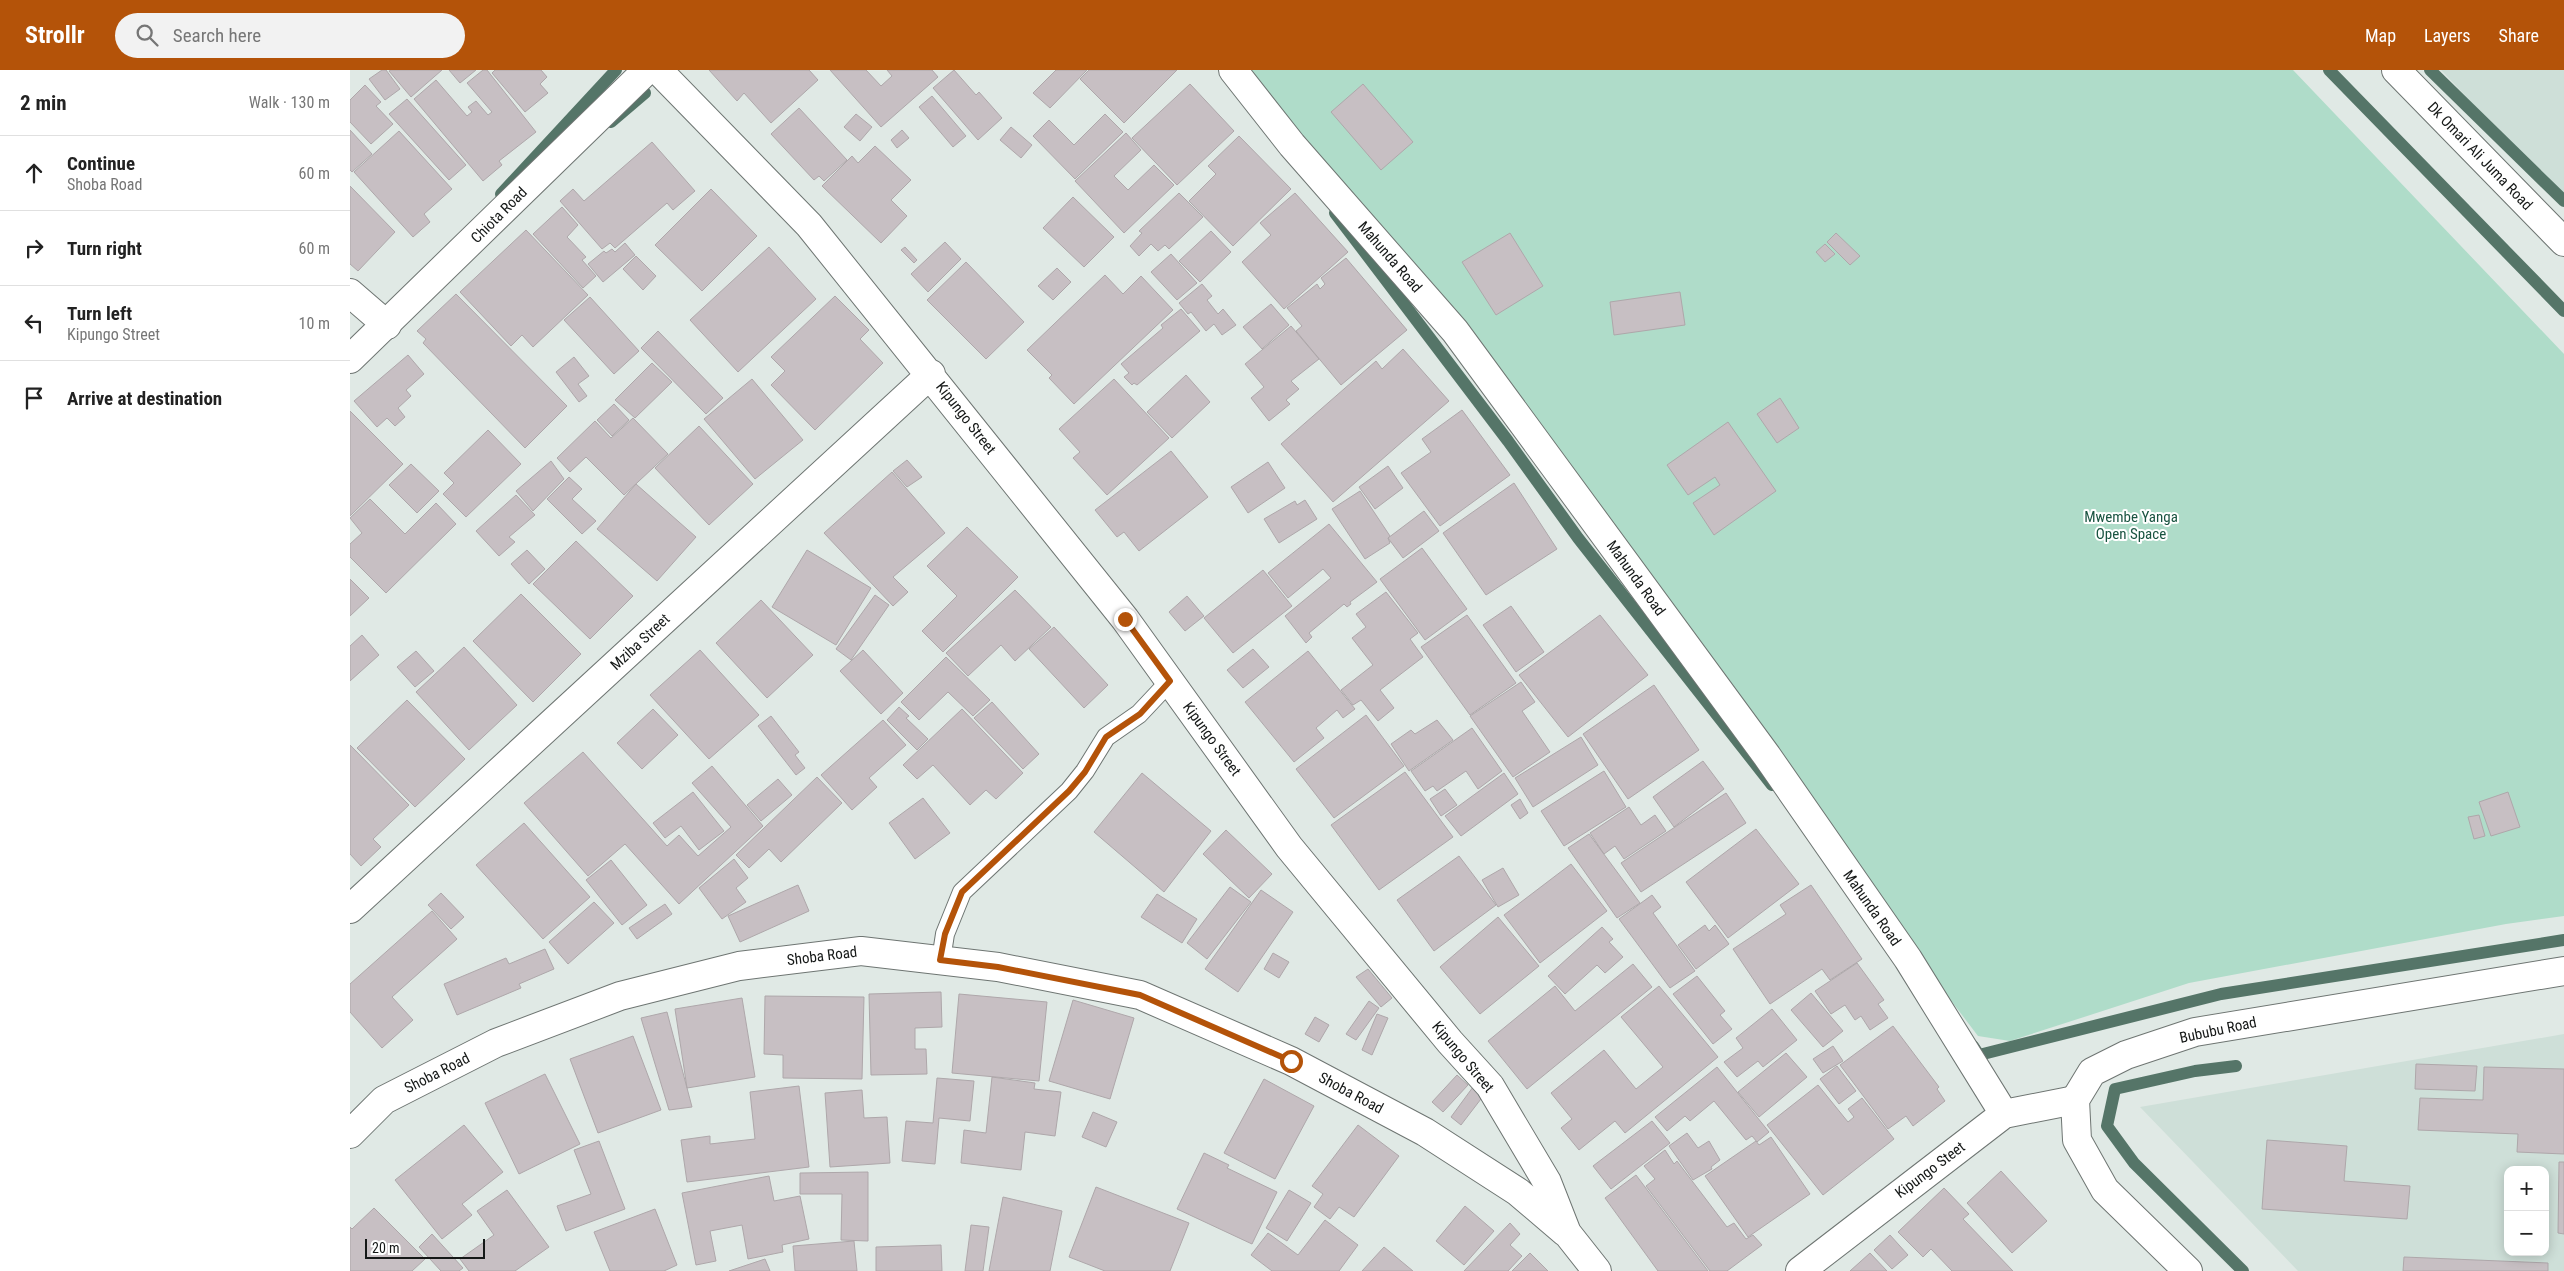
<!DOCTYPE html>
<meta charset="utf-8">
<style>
body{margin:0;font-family:"Roboto Condensed",sans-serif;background:#f2f2f2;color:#222}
.controls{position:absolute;right:15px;bottom:15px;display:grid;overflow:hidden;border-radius:10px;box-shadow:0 2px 12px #0003}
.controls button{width:45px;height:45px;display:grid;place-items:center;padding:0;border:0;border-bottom:1px solid #e0e0e0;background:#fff;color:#222;font:25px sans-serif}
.scale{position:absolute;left:15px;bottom:12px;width:120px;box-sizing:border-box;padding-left:5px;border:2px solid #151817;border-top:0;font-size:14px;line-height:18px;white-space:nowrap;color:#151817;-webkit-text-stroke:4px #fff;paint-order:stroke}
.stop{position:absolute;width:15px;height:15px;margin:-11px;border:4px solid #b45309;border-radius:50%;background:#fff}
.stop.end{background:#b45309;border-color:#fff;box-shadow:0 1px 5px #0008}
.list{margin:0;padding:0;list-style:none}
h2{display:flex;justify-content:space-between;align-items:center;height:65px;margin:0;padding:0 20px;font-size:21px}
h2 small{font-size:16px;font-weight:400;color:#767676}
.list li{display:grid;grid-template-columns:32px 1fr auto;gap:15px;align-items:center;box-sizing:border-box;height:75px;padding:0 20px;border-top:1px solid #e0e0e0}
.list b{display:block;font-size:19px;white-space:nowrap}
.list p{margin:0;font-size:16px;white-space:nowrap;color:#767676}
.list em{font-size:16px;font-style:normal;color:#767676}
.icon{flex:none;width:28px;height:28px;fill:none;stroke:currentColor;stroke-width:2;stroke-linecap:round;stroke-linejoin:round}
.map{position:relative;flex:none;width:2214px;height:1201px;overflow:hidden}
header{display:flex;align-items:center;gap:30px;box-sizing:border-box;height:70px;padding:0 25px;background:#b45309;color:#fff}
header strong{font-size:24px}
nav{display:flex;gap:28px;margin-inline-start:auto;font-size:18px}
.search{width:350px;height:45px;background:#f2f2f2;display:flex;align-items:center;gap:12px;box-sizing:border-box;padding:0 18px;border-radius:28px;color:#767676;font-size:19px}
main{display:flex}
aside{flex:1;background:#fff}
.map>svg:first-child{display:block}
</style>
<header>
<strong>Strollr</strong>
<div class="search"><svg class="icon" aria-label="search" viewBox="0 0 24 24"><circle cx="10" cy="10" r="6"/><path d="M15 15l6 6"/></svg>Search here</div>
<nav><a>Map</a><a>Layers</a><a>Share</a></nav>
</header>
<main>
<aside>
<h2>2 min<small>Walk · 130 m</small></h2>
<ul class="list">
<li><svg class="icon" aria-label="ahead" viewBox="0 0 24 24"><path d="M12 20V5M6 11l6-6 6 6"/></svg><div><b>Continue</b><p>Shoba Road</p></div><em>60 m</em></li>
<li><svg class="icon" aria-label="right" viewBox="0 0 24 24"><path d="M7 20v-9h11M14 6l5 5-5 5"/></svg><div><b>Turn right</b></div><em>60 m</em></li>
<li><svg class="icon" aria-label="left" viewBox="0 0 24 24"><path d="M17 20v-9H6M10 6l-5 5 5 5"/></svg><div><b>Turn left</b><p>Kipungo Street</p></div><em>10 m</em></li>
<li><svg class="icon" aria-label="arrive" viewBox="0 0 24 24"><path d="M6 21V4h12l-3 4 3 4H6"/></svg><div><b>Arrive at destination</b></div></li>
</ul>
</aside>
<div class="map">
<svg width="2214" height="1201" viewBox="0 0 2214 1201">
<rect width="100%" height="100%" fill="#e0e9e5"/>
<path fill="#cedfd8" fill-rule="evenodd" d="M2091 0H2214V129L2143 55Z
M2214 964V1201H1948L1790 1037ZM2158 1100H2195V1182H2158Z"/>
<path fill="#afdcc9" d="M894 0H1943L2214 284V846L2156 854 1839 913 1660 971 1628 966Z"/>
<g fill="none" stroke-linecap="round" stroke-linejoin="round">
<path stroke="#557568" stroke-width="12" d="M1979 0 2214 241
M2080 0 2214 131
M261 52 295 23
M151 124 266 0
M985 143 1158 371 1228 468 1422 715
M1623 976 1629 985 1871 924 2214 870
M1886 996 1845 1001 1765 1019 1757 1056 1784 1093 1893 1201"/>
</g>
<path fill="#c7bfc3" stroke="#aea7aa" d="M32 0H36L50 19 35 30 19 9Z
M41 0H92L61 27 39 1Z
M99 0H126L110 13Z
M133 0H137L186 62 149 91 152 95 133 111 64 29 86 10 117 46 122 42 118 37 126 31 138 45 142 42 117 13Z
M145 0H191L197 7 190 14 198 23 175 42 142 3Z
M359 0H459L468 10 421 53 394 23 387 31Z
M480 0H516L531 16 542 6 537 0H582L588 7 531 57Z
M604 0 626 25 629 22 652 48 628 70 583 18Z
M706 0H737L700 38 683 23Z
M739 0H827L774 53 730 9Z
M840 14 884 61 827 115 782 68Z
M1013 14 1063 72 1031 100 981 42Z
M15 15 31 32 26 36 43 54 21 74 0 52V30Z
M582 26 616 66 603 77 569 37Z
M57 29 116 95 99 110 39 44Z
M449 38 497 90 474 111 469 106 464 110 421 64Z
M506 44 522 57 510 71 494 57Z
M755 44 773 62 725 109 683 66 699 50 724 75Z
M661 57 682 75 671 88 650 70Z
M0 60 22 84 2 102 0 100Z
M552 60 559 68 547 78 541 70Z
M49 61 102 119 74 144 80 152 63 167 4 102Z
M776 63 791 80 764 106 778 120 804 95 824 115 774 163 725 111Z
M889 66 941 119 883 176 839 131 866 104 858 96Z
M302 72 345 121 323 140 317 133 265 178 260 173 252 179 210 131 223 119 234 131Z
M525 76 561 110 541 130 557 146 531 173 472 116 502 86 508 93Z
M0 116 45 162 8 201 0 194Z
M361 119 407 166 352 221 305 175Z
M829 123 853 147 819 179 815 175 808 181 801 174 789 186 780 176 792 163 789 161Z
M945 123 998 182 934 239 892 192 921 165 910 153Z
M723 127 764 167 734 197 693 158Z
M212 137 228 155 217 167 236 187 232 190 246 206 233 218 183 164Z
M176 160 238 225 183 277 172 265 161 276 110 222Z
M861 161 881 182 850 212 829 191Z
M1160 163 1193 216 1146 245 1112 192Z
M1486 163 1510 186 1500 195 1477 172Z
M595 172 611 189 578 222 561 204Z
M275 173 285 185 253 212 238 194 254 181 256 183 262 179 265 182Z
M1475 174 1485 184 1475 192 1466 182Z
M419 177 466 229 388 302 340 250Z
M555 177 567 190 564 193 551 180Z
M821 184 847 213 827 230 801 202Z
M286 186 306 206 293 220 273 199Z
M996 188 1057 260 991 315 946 261 952 256 937 238 967 214 970 219 975 214 971 208Z
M616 192 674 252 636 289 577 230Z
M707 198 721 212 703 230 688 216Z
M755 205 773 224 791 206 823 240 724 334 699 308 702 305 677 280Z
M852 214 862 226 857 230 868 244 873 239 886 255 872 265 864 254 856 261 841 242 838 244 829 233Z
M1330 222 1335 255 1264 265 1260 232Z
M106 224 217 336 175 378 73 273 76 269 67 261Z
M485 226 519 260 510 269 533 293 465 360 421 315 435 301 421 287Z
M240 227 289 281 264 304 214 250Z
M921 234 939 255 912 279 893 257Z
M831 239 850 261 787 315 784 313 782 315 774 307 779 303 771 294 813 258 811 255Z
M941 256 969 289 941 311 949 319 936 330 940 334 919 351 901 328 914 317 895 294Z
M308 261 373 328 356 344 291 278Z
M1053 279 1099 331 983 432 931 374 1026 291 1032 299Z
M58 285 74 304 56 320 61 326 48 338 55 347 45 356 37 348 27 357 4 331Z
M224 287 239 306 228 314 237 326 229 332 206 302Z
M302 293 322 312 285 348 265 330Z
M836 305 860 332 822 368 797 342Z
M402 309 453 370 405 409 354 349Z
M764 309 819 368 757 425 723 388 730 382 709 359Z
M1430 328 1449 358 1427 373 1407 344Z
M264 334 279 350 262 366 247 350Z
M1112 340 1160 405 1090 456 1051 403 1081 382 1072 369Z
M0 341 53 394 0 446Z
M283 348 318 384 274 425 236 387 220 402 207 388 245 351 261 368Z
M1378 352 1426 421 1364 465 1343 433 1370 415 1365 407 1338 425 1317 395Z
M349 356 403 414 359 455 305 398Z
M138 360 171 394 116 447 93 424 104 413 94 403Z
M821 381 858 427 789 481 774 462 767 467 745 440Z
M557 390 572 407 557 417 543 401Z
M201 391 214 409 183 441 166 421Z
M918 392 935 418 898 443 881 417Z
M61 394 89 421 67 443 39 415Z
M1038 396 1053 418 1025 439 1009 417Z
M542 402 595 463 543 507 558 522 543 536 474 463Z
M219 407 232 419 222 429 246 451 232 464 197 429Z
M1164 413 1207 479 1136 525 1093 463Z
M286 414 346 467 307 511 247 459Z
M1010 421 1040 466 1038 468 1040 473 1015 489 982 439Z
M166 425 185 445 159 467 165 472 149 486 126 461Z
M20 429 55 464 86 433 106 454 36 523 0 487V474L12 463 0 448Z
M955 430 967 449 929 473 914 449 945 431 947 435Z
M1074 441 1089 461 1053 488 1038 468Z
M979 454 1027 512 1000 532 1001 534 997 537 994 534 959 563 962 567 956 573 935 546 981 508 973 499 938 528 918 503Z
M617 457 668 507 593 582 572 561 607 526 577 496Z
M226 471 283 526 240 569 183 514Z
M1072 478 1117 539 1075 570 1030 509Z
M177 480 195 499 179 514 161 494Z
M457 480 521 518 486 575 422 537Z
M913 500 942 536 883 583 854 548Z
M0 509 19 528 0 546Z
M665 520 701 557 665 591 651 575 618 606 596 583Z
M1036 522 1068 563 1060 569 1073 587 1030 620 1044 638 1028 651 1011 630 1003 635 991 620 1023 595 1002 568 1016 557 1006 544Z
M171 524 231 584 183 632 123 571Z
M525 525 539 535 501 590 486 579Z
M837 526 854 546 835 561 819 542Z
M411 530 463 585 417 628 366 573Z
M1161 536 1194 582 1166 602 1133 555Z
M1117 545 1166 613 1120 645 1071 577Z
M1250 545 1298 605 1218 667 1169 605Z
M704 557 758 615 734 638 679 579Z
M12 565 29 585 0 611V576Z
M114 577 167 635 119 680 66 622Z
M903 579 919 597 893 618 877 600Z
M350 580 409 645 359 689 300 625Z
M513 580 553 623 531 644 490 601Z
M66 581 84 601 65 617 47 597Z
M958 581 1005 639 993 648 987 640 966 658 974 668 944 692 895 632Z
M596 587 640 630 623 646 598 622 569 650 551 632Z
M1171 612 1185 632 1172 641 1200 682 1163 707 1120 646Z
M1304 615 1349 680 1278 729 1233 664Z
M57 630 115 689 65 737 7 678Z
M642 632 689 684 673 699 624 648Z
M549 637 559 646 556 648 578 669 567 680 537 650Z
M303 639 328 665 292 699 267 673Z
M612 639 673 703 646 729 636 720 620 735 583 695 567 709 553 695Z
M1016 645 1054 696 984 748 946 699Z
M421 646 449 682 445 685 455 698 446 705 408 656Z
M533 650 556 675 519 708 527 717 502 740 471 705Z
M1087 650 1103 670 1059 701 1041 674 1061 660 1065 664Z
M1122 658 1152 701 1128 719 1116 701 1087 721 1083 716 1075 721 1061 701Z
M1231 667 1248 695 1183 737 1165 708Z
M0 675 59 735 23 769 31 777 11 796 0 784Z
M233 682 317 776 329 765 348 786 381 757 342 713 362 696 413 756 329 834 275 774 238 806 174 733Z
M1353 691 1374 719 1324 757 1303 727Z
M1254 701 1276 737 1214 776 1191 741Z
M1055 702 1103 767 1029 820 981 755Z
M792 703 861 761 814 822 744 762Z
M1154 703 1168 724 1111 766 1095 746Z
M467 707 492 733 431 792 419 779 399 798 386 785Z
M428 709 442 725 411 751 397 735Z
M1095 719 1107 735 1091 746 1080 729Z
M343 722 374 761 349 780 331 756 315 768 303 753Z
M2158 722 2170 757 2141 766 2129 732Z
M1376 723 1396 753 1291 822 1271 793Z
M573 728 600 763 565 789 539 753Z
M1170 729 1178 743 1170 749 1161 735Z
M1279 737 1291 755 1305 745 1316 761 1274 789 1265 776 1254 784 1240 763Z
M2129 745 2135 766 2124 769 2118 747Z
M174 753 240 827 193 869 126 795Z
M1406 759 1449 814 1378 868 1336 812Z
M876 760 922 804 899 828 853 784Z
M1239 764 1290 833 1267 848 1218 778Z
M1109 786 1146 835 1084 881 1047 830Z
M384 789 398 808 386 818 396 832 372 849 349 818Z
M261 790 297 835 272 855 236 810Z
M1221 794 1257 841 1190 893 1154 845Z
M1153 798 1169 825 1148 837 1132 810Z
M448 815 459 841 390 872 378 846Z
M1461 815 1512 889 1480 910 1472 899 1420 934 1383 879 1436 844 1430 835Z
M880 817 901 832 857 889 837 873Z
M911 820 943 842 888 922 855 899Z
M91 823 114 847 101 859 78 835Z
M807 824 847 849 832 873 791 847Z
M1302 825 1311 837 1303 843 1345 901 1320 918 1269 849Z
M244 832 264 853 218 894 199 872Z
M315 834 322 844 287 869 279 858Z
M82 841 107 869 42 927 63 950 32 978 0 942V914Z
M1148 847 1189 896 1130 944 1090 897Z
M1355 855 1359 861 1365 855 1379 874 1346 899 1328 875Z
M1252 857 1263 869 1259 872 1273 887 1255 903 1247 895 1215 924 1198 906Z
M195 879 204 899 169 914 171 918 107 945 94 914 156 888 159 894Z
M923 883 939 892 929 908 914 899Z
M1507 893 1534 930 1528 934 1538 948 1520 960 1511 946 1505 950 1495 935 1481 944 1465 921Z
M1283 894 1302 917 1177 1019 1138 971 1205 916 1225 941Z
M1018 899 1042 928 1031 937 1006 907Z
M1347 906 1375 941 1370 945 1382 959 1363 974 1323 924Z
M1309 916 1368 987 1275 1063 1265 1051 1229 1080 1211 1058 1222 1049 1201 1023 1254 980 1286 1019 1313 997 1271 947Z
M591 922 592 957 565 958V979H576L577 1004 521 1005 519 924Z
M1461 923 1493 961 1473 977 1441 940Z
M609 924 697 932 689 1011 602 1003Z
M415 926 514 927 512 1009 433 1008V985L414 984Z
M392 928 405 1007 337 1018 325 939Z
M723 930 784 948 760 1029 699 1011Z
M1019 931 1029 938 1006 970 996 964Z
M1422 939 1447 970 1413 997 1408 991 1387 1007 1374 992 1393 978 1386 968Z
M317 942 342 1037 319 1040 291 948Z
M1027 944 1038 948 1022 985 1012 980Z
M965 947 979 955 969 972 955 964Z
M1543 956 1589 1017 1587 1019 1595 1031 1563 1056 1556 1046 1538 1059 1490 995Z
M283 966 311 1040 248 1063 220 989Z
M1483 976 1493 991 1473 1003 1463 989Z
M1436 983 1457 1007 1409 1047 1388 1022Z
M2066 994 2127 996 2125 1021 2065 1019Z
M1487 996 1506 1021 1489 1034 1470 1009Z
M1367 997 1419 1062 1407 1072 1402 1066 1396 1070 1364 1031 1340 1051 1335 1046 1317 1061 1305 1047Z
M2134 997 2214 999V1084L2167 1082 2168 1064 2068 1060 2070 1028 2133 1030Z
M195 1004 230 1074 169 1104 135 1033Z
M1107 1005 1118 1015 1093 1042 1082 1032Z
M642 1007 685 1013 684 1019 711 1022 705 1066 675 1062 671 1100 611 1093 614 1060 636 1063Z
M587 1008 624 1011 620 1051 589 1048 585 1094 552 1091 556 1051 583 1053Z
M914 1009 964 1036 925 1109 874 1083Z
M1468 1015 1498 1052 1504 1047 1498 1039 1512 1028 1544 1069 1473 1125 1417 1055Z
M449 1016 459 1097 337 1112 331 1070 360 1066V1074L405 1069 400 1022Z
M1123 1017 1134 1025 1111 1055 1101 1047Z
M512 1020 514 1048 537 1047 540 1093 480 1097 475 1023Z
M743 1042 767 1052 756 1077 732 1067Z
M1302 1051 1320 1073 1261 1119 1243 1096Z
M114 1055 153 1102 112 1134 122 1145 92 1169 45 1110Z
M1008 1055 1049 1086 1004 1147 989 1137 980 1149 964 1137 973 1124 962 1116Z
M1337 1063 1348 1078 1359 1071 1370 1090 1361 1097 1362 1099 1343 1110 1319 1076Z
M1421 1067 1460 1124 1398 1167 1355 1106 1406 1071 1409 1075Z
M1917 1070 1997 1076 1994 1111 2060 1116 2057 1149 1912 1139Z
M249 1071 275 1139 216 1161 207 1136 241 1124 224 1080Z
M1315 1080 1324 1094 1327 1091 1377 1157 1384 1153 1396 1169 1403 1165 1412 1175 1377 1201H1360L1296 1116 1305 1109 1294 1096Z
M854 1083 879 1095 877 1098 927 1122 902 1174 827 1139Z
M2209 1092H2214V1164L2208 1163Z
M1651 1101 1697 1151 1662 1183 1617 1133Z
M518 1102V1171L491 1170 492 1124H450V1103Z
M1286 1105 1358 1201H1308L1255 1128Z
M419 1106 424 1131 450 1126 459 1169 432 1175 433 1182 398 1189 392 1155 360 1161 366 1191 346 1195 332 1123Z
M746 1117 839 1153 820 1201H755L719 1187Z
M1594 1118 1619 1144 1613 1149 1663 1201H1602L1581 1179 1573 1187 1548 1162Z
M157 1120 199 1177 165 1201H119L110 1189 144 1165 127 1141Z
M939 1120 961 1133 937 1171 916 1158Z
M653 1127 712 1141 700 1201H639Z
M1115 1136 1144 1161 1114 1195 1086 1171Z
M24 1138 75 1189 62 1201H0V1157L2 1159Z
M305 1139 327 1195 314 1201H260L244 1162Z
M975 1150 1008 1175 989 1201H922L901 1185 918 1163 948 1185Z
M1160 1153 1170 1164 1160 1175 1172 1186 1158 1201H1114Z
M621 1155 639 1157 633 1201H615Z
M82 1164 113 1198 109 1201H91L69 1177Z
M1540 1165 1558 1185 1542 1199 1524 1180Z
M504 1171 507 1201H445L443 1176Z
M591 1175 592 1201H526V1177Z
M1034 1177 1063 1201H1012Z
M1180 1183 1198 1201H1162Z
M1520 1183 1537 1201H1500Z
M2054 1187 2198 1193V1201H2053Z
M415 1189 420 1201H379Z"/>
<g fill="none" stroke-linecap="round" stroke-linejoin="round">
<g stroke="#6e7572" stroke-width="20">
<path id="service" d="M591 890 595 864 612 822 719 721 735 701 756 667 789 644 820 611"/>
</g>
<g stroke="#6e7572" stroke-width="30">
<path id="minor" d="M308 0 459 155 775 549 939 777 1100 972 1140 1016 1197 1112 1217 1163 1247 1201
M883 0 942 75 1105 261 1417 686 1558 889 1654 1044
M0 223 37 255
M0 839 581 304
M0 1064 34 1030 146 973 270 926 389 896 511 881 648 897 790 925 941 991 1075 1062 1168 1122 1215 1162
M1450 1201 1654 1044 1725 1030"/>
</g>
<g stroke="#6e7572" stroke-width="30">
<path id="tertiary" d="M2046 0 2214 172
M0 289 297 0
M1838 1201 1755 1120 1727 1070 1725 1030 1742 1002 1776 985 1845 962 2214 901"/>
</g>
<use href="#service" stroke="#fff" stroke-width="18"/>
<use href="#minor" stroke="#fff" stroke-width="28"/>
<use href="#tertiary" stroke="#fff" stroke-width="28"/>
</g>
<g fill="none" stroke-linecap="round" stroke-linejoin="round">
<path stroke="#b45309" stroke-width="6" d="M775 549 820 611 790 644 756 667 735 702 719 721 612 822 595 864 590 890 648 897 790 925 941 991"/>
</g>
<g text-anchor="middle" stroke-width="4" stroke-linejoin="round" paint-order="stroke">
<g font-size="15" fill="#151817" stroke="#fff">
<text transform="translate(2130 86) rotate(46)" y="5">Dk Omari Ali Juma Road</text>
<text transform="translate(149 145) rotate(-45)" y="5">Chiota Road</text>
<text transform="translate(1040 187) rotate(49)" y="5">Mahunda Road</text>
<text transform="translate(616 348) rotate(52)" y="5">Kipungo Street</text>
<text transform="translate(1286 508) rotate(54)" y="5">Mahunda Road</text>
<text transform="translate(290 572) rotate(-43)" y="5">Mziba Street</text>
<text transform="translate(862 669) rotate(54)" y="5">Kipungo Street</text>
<text transform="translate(1522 838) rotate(55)" y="5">Mahunda Road</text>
<text transform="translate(472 886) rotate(-7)" y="5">Shoba Road</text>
<text transform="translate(1868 960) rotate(-12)" y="5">Bububu Road</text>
<text transform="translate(1113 987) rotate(50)" y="5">Kipungo Street</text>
<text transform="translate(87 1003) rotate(-27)" y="5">Shoba Road</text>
<text transform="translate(1001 1023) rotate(28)" y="5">Shoba Road</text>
<text transform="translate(1580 1100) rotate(-37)" y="5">Kipungo Steet</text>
</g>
<g font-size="15" fill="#195441" stroke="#fff">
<text x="1781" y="452">Mwembe Yanga<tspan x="1781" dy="17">Open Space</tspan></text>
</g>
</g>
</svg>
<div class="controls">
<button>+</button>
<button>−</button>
</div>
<div class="scale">20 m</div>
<div class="stop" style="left:941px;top:991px"></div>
<div class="stop end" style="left:775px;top:549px"></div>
</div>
</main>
